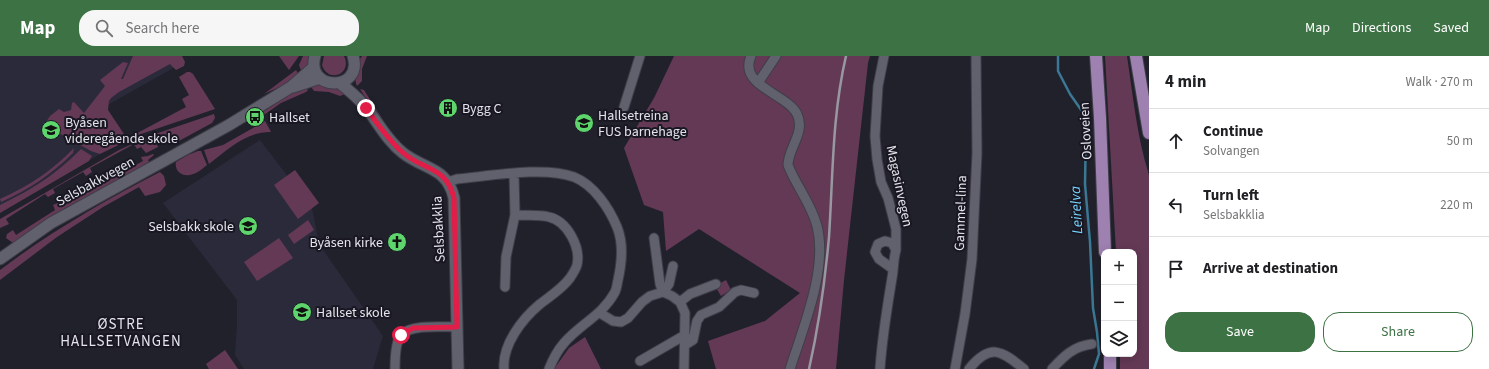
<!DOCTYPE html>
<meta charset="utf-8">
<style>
body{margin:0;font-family:"Source Sans 3",sans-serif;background:#f6f6f6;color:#202124}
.controls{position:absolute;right:12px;bottom:12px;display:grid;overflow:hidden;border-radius:8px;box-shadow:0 2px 10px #0003}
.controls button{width:36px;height:36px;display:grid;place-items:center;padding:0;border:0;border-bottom:1px solid #e0e0e0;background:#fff;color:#202124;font:20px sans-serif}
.stop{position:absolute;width:12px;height:12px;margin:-9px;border:3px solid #e11d48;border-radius:50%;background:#fff}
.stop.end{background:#e11d48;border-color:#fff;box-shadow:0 1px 4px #0008}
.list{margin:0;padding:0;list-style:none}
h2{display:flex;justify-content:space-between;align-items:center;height:52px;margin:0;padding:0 16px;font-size:17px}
h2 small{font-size:13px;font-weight:400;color:#757577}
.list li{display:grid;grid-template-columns:26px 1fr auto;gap:12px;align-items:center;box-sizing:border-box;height:64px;padding:0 16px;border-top:1px solid #e0e0e0}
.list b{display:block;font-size:15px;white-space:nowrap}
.list p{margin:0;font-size:13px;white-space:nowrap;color:#757577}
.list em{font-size:13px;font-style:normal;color:#757577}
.actions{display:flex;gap:8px;padding:12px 16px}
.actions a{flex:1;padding:9px 0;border:1px solid #3c7244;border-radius:16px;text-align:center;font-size:14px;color:#3c7244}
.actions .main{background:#3c7244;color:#fff}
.icon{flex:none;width:22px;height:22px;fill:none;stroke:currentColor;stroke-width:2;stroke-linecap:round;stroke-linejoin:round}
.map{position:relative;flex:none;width:1149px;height:313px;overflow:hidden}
header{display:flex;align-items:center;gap:24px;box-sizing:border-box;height:56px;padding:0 20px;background:#3c7244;color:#fff}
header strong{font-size:19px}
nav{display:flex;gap:22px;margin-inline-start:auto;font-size:14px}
.search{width:280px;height:36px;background:#f6f6f6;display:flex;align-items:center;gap:10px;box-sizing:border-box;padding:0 14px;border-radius:16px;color:#757577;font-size:15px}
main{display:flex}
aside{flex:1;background:#fff}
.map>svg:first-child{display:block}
</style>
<header>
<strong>Map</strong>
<div class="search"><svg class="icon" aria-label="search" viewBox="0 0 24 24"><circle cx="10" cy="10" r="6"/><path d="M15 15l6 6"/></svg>Search here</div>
<nav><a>Map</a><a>Directions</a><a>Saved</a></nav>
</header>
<main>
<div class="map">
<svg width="1149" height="313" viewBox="0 0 1149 313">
<rect width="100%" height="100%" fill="#21212c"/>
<path fill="#2b2a3b" d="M0 0H180L184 6 104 51 100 98 0 157Z
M260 84 312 152 319 188 383 280 373 313H244L235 299 237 269V244L163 147Z"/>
<path fill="#643955" d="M133 0H182L185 6 184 10 176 14 170 8 119 36 111 42 109 45 108 54 126 81 128 82 186 51 182 43 189 39 179 21 187 16H190L193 18 215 53 141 78 100 98 91 95 44 69 50 60 59 53 64 56 71 54 72 47 74 46 84 57 105 30 100 24 123 6 128 7 121 23H123Z
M279 0H299L289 14Z
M303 0H311L309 8 302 17 299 9Z
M324 0H344C353 18 328 28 322 9Z
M367 0 362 13V25L357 30C353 20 356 9 362 0Z
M674 0H870L868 7 844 224 836 313H716L708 285 765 265 800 237 699 173 666 195 663 156 644 149 624 92 654 42Z
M1105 0H1127C1133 40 1137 81 1149 119V313H1120V298H1134V196H1116Z
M296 14 299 19 288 27 264 38Z
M316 26 337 32 347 37 340 40 329 36 314 35 309 28Z
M305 29 308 34 306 36 281 47 261 61 258 59Z
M360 33 364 34 383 64 381 66Z
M214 58 215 62 212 67 177 86 165 88 155 78Z
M265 65 271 76C247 75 227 94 209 108L204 94 223 89Z
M150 80 156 86 158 91 146 97 141 91 137 93 134 88 90 112 92 116 86 120 83 116 53 133 55 137 48 141 45 138 6 163 9 168 0 172V163L119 94Z
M74 92 73 97C52 118 28 134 1 146L0 143C29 130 52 115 74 92Z
M81 93 92 100 89 105 0 157V149C33 133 55 119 81 93Z
M198 95H201L207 109C203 112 198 117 193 118 184 122 174 116 176 106L188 99Z
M153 98 154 99 148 104 149 106 140 112 13 187 6 182 7 178 13 174 16 179 55 154 53 149 60 146 63 150 93 133 90 128 97 124 100 129 143 105 141 101 148 100Z
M295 114 319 147 298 163 274 129Z
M160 116 164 120 166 129 160 136 145 140 139 131 103 151 57 181 0 224V214C50 176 104 145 160 116Z
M308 164 314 174 294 188 288 179Z
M279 182 293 202 257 225 244 206Z
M726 224 731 234 721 240 715 230Z
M585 281 601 313H554L569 292Z
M225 294 238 313H209L206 308Z"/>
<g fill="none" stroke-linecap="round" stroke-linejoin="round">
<path stroke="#3a7894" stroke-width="2.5" d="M1058 0V15L1070 38 1084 58 1086 72 1085 128 1090 186 1093 252 1097 276 1099 298 1094 313"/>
<g stroke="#3f3e48" stroke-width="11">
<path id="minor" d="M751 0C738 30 786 37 797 58 806 76 788 92 788 109 796 130 811 147 817 170 828 213 803 272 790 313
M884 0 878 30 875 80 877 103 881 126 888 142 896 173V194
M758 27 776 0
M624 51 640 0
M448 126 457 123C490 120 544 110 574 121 594 129 609 152 617 171 624 188 622 206 618 224 617 228 617 232 615 236 602 260 580 268 564 287 557 295 553 303 549 313
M654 182 660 228 663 236 669 228 673 210
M505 231 506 201 515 159
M680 246 690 238 716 228
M600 257 613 265 621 266 628 262 642 246 650 240 663 236 672 240 680 246 685 257 684 313
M685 289 693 284 697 265 701 259 719 251 735 236 741 234 754 237
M640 305 685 279
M395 313C395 304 395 286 401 279 411 268 442 271 457 271
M504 313C502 289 522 263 540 248 550 240 562 233 570 222 572 219 576 213 577 209 581 191 567 165 549 161 538 158 526 160 515 159L514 118
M880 313C882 282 887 252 892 222 894 212 893 204 896 194L892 187 885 185 878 188 875 196 879 203 893 213
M955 313 965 258 972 203 977 97 976 0
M969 313C990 287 1001 294 1024 313
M1052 313C1064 300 1074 290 1092 288"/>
</g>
<g stroke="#3f3e48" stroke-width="13">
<path id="tertiary" d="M315 0C305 36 364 36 353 0
M340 27C348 34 356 40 363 48 377 64 386 84 403 97 425 114 447 111 454 142L458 313
M293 31 320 22
M0 203 51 167 229 69 291 31 314 11"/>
</g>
<g stroke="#3f3e48" stroke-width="14">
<path id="trunk" d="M1096 0 1100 62 1105 196
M1136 0 1149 77
M1110 313V298"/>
</g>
<use href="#minor" stroke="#61616e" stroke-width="9"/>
<use href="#tertiary" stroke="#61616e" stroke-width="11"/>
<use href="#trunk" stroke="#9e81b1" stroke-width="12"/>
<path stroke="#9898a1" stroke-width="2.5" d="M809 313C819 269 825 225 829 181 833 120 832 60 846 0"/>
</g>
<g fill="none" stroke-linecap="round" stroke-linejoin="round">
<path stroke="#e11d48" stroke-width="5" d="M366 52C377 67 387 82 401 95 422 115 446 109 454 142L457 271 413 272 401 279"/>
</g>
<defs>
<g id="building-disc" transform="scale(1)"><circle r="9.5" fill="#5ed56c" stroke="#181722"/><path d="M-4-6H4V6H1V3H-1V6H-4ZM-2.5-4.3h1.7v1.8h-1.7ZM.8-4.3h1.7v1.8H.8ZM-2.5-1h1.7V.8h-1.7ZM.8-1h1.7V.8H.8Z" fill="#111"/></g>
<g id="bus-disc" transform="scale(1)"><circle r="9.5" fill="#5ed56c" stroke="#181722"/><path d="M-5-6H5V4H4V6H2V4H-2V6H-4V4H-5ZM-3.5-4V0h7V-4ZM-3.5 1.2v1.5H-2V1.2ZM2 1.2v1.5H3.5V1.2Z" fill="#111"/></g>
<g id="school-disc" transform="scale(1)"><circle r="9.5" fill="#5ed56c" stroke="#181722"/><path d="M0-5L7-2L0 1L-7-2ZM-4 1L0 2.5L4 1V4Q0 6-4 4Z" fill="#111"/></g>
<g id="church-disc" transform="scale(1)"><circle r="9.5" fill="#5ed56c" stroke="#181722"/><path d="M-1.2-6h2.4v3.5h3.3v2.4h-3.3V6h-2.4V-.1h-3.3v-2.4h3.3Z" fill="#111"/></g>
</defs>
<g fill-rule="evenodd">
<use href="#building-disc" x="448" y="52"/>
<use href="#bus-disc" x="255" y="61"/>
<use href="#school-disc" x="584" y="67"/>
<use href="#school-disc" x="51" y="74"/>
<use href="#school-disc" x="248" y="170"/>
<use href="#church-disc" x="397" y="186"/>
<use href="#school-disc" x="302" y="256"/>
</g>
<g text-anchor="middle" stroke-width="4" stroke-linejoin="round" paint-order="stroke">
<g font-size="14" fill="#e4e4ec" stroke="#181722" text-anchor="start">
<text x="462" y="57">Bygg C</text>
<text x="598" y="64">Hallsetreina<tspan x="598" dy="16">FUS barnehage</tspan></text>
<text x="269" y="66">Hallset</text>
<text x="65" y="71">Byåsen<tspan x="65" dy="16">videregående skole</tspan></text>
<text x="234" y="175" text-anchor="end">Selsbakk skole</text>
<text x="383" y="191" text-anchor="end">Byåsen kirke</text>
<text x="316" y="261">Hallset skole</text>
</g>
<g font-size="14" fill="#e4e4ec" stroke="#181722">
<text transform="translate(1085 75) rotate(-93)" y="5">Osloveien</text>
<text transform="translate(95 125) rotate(-29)" y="5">Selsbakkvegen</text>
<text transform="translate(900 130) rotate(78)" y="5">Magasinvegen</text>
<text transform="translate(960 157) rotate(-88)" y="5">Gammel-lina</text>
<text transform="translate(438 173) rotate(-93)" y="5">Selsbakklia</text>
</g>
<g font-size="15" font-style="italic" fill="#77d4fe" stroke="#181722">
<text transform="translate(1076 154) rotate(-93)" y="5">Leirelva</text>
</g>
<g font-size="15" letter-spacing="1" fill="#e4e4ec" stroke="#181722">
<text x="121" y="273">ØSTRE<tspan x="121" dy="17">HALLSETVANGEN</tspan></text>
</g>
</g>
</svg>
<div class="controls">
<button>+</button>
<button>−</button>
<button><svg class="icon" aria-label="layers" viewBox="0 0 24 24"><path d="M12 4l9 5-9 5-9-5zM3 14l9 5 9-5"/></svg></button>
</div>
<div class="stop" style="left:401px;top:279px"></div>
<div class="stop end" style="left:366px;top:52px"></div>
</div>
<aside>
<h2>4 min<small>Walk · 270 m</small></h2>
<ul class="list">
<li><svg class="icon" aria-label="ahead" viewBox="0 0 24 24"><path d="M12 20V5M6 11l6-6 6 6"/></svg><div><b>Continue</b><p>Solvangen</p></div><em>50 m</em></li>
<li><svg class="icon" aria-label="left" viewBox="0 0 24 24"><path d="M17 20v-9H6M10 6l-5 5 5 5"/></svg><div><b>Turn left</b><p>Selsbakklia</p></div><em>220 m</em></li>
<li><svg class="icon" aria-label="arrive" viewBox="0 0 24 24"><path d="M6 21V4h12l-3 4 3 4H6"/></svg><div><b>Arrive at destination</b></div></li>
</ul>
<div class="actions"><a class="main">Save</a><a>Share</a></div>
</aside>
</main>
